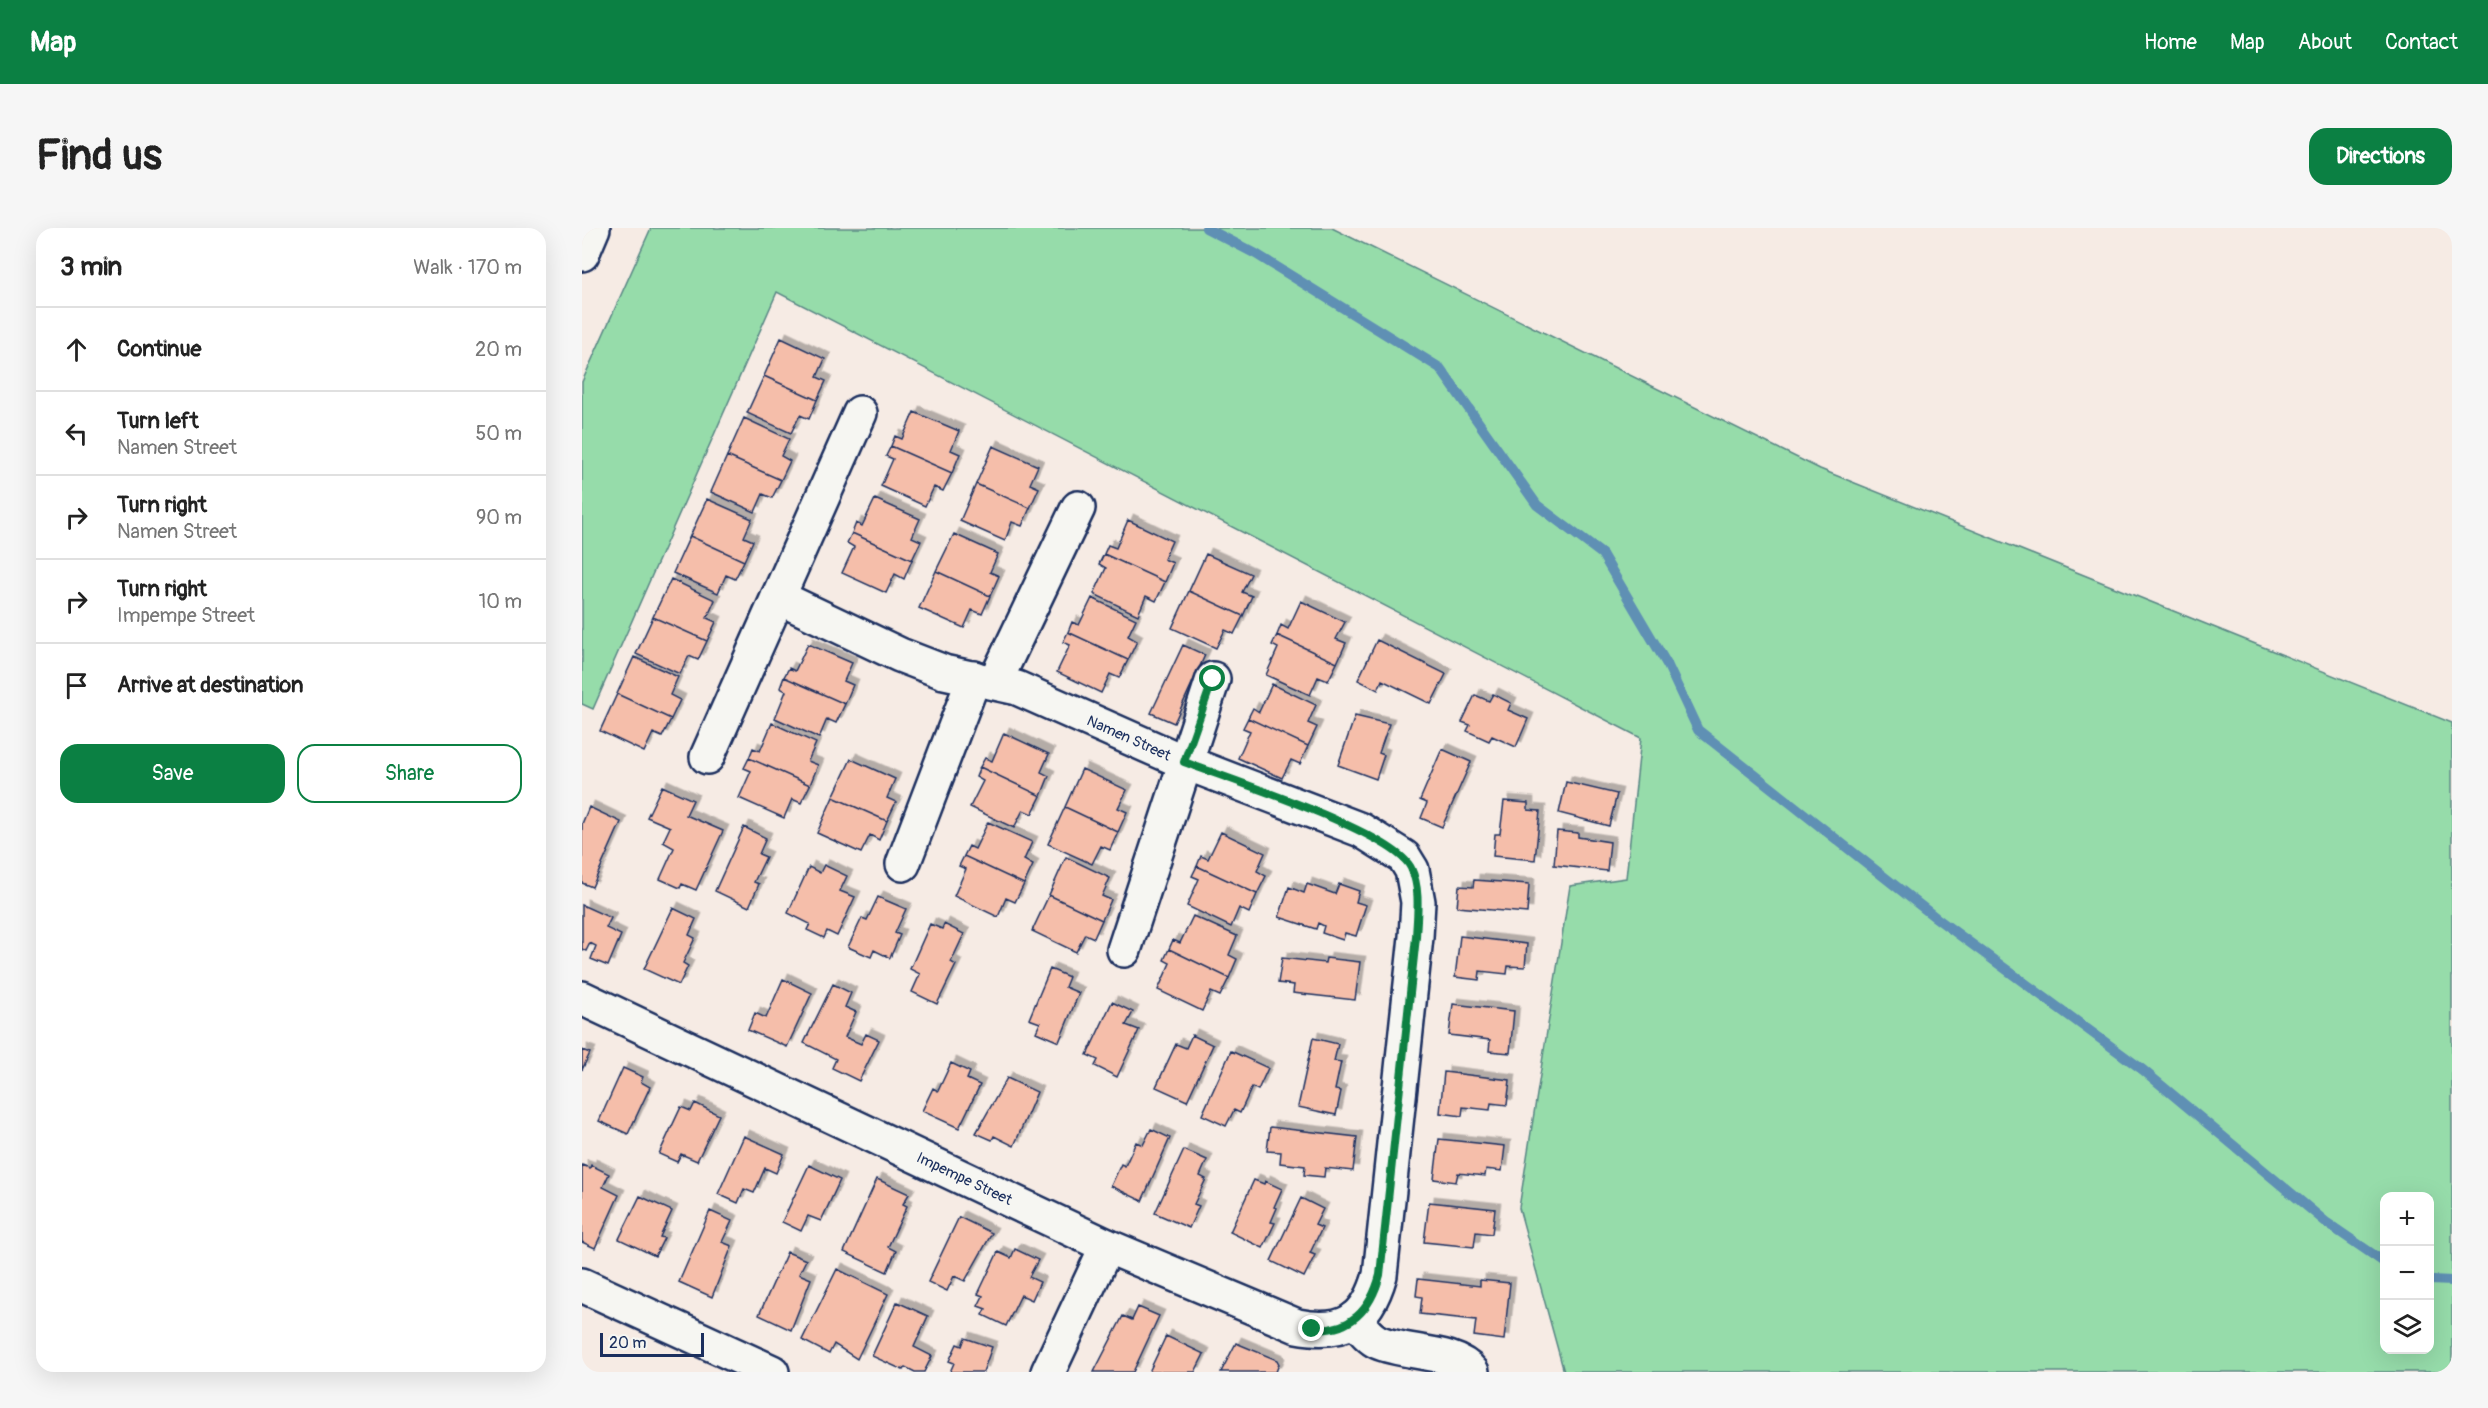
<!DOCTYPE html>
<meta charset="utf-8">
<style>
body{margin:0;font-family:Pangolin,sans-serif;background:#f6f6f6;color:#222}
.controls{position:absolute;right:18px;bottom:18px;display:grid;overflow:hidden;border-radius:12px;box-shadow:0 6px 24px #0002}
.controls button{width:54px;height:54px;display:grid;place-items:center;padding:0;border:0;border-bottom:2px solid #e0e0e0;background:#fff;color:#222;font:30px sans-serif}
.scale{position:absolute;left:18px;bottom:15px;width:104px;box-sizing:border-box;padding-left:6px;border:3px solid #1b2f5e;border-top:0;font-size:16px;line-height:21px;white-space:nowrap;color:#1b2f5e;-webkit-text-stroke:4px #f6f6f2;paint-order:stroke}
.stop{position:absolute;width:18px;height:18px;margin:-14px;border:4px solid #0b8043;border-radius:50%;background:#fff}
.stop.end{background:#0b8043;border-color:#fff;box-shadow:0 2px 6px #0008}
.list{margin:0;padding:0;list-style:none}
h2{display:flex;justify-content:space-between;align-items:center;height:78px;margin:0;padding:0 24px;font-size:26px}
h2 small{font-size:20px;font-weight:400;color:#767676}
.list li{display:grid;grid-template-columns:39px 1fr auto;gap:18px;align-items:center;box-sizing:border-box;height:84px;padding:0 24px;border-top:2px solid #e0e0e0}
.list b{display:block;font-size:22px;white-space:nowrap}
.list p{margin:0;font-size:20px;white-space:nowrap;color:#767676}
.list em{font-size:20px;font-style:normal;color:#767676}
.actions{display:flex;gap:12px;padding:18px 24px}
.actions a{flex:1;padding:14px 0;border:2px solid #0b8043;border-radius:18px;text-align:center;font-size:21px;color:#0b8043}
.actions .main{background:#0b8043;color:#fff}
.icon{flex:none;width:33px;height:33px;fill:none;stroke:currentColor;stroke-width:2;stroke-linecap:round;stroke-linejoin:round}
.map{position:relative;flex:none;width:1870px;height:1144px;overflow:hidden;border-radius:18px}
header{display:flex;align-items:center;gap:36px;box-sizing:border-box;height:84px;padding:0 30px;background:#0b8043;color:#fff}
header strong{font-size:28px}
nav{display:flex;gap:33px;margin-inline-start:auto;font-size:21px}
.intro{display:flex;align-items:center;justify-content:space-between;box-sizing:border-box;height:144px;padding:0 36px}
h1{margin:0;font-size:42px}
.button{padding:15px 27px;border-radius:18px;background:#0b8043;color:#fff;font-size:21px;font-weight:700}
main{display:flex;gap:36px;padding:0 36px}
aside{flex:1;background:#fff;border-radius:18px;box-shadow:0 6px 24px #0002}
.map>svg:first-child{display:block}
</style>
<header>
<strong>Map</strong>
<nav><a>Home</a><a>Map</a><a>About</a><a>Contact</a></nav>
</header>
<div class="intro"><h1>Find us</h1><a class="button">Directions</a></div>
<main>
<aside>
<h2>3 min<small>Walk · 170 m</small></h2>
<ul class="list">
<li><svg class="icon" aria-label="ahead" viewBox="0 0 24 24"><path d="M12 20V5M6 11l6-6 6 6"/></svg><div><b>Continue</b></div><em>20 m</em></li>
<li><svg class="icon" aria-label="left" viewBox="0 0 24 24"><path d="M17 20v-9H6M10 6l-5 5 5 5"/></svg><div><b>Turn left</b><p>Namen Street</p></div><em>50 m</em></li>
<li><svg class="icon" aria-label="right" viewBox="0 0 24 24"><path d="M7 20v-9h11M14 6l5 5-5 5"/></svg><div><b>Turn right</b><p>Namen Street</p></div><em>90 m</em></li>
<li><svg class="icon" aria-label="right" viewBox="0 0 24 24"><path d="M7 20v-9h11M14 6l5 5-5 5"/></svg><div><b>Turn right</b><p>Impempe Street</p></div><em>10 m</em></li>
<li><svg class="icon" aria-label="arrive" viewBox="0 0 24 24"><path d="M6 21V4h12l-3 4 3 4H6"/></svg><div><b>Arrive at destination</b></div></li>
</ul>
<div class="actions"><a class="main">Save</a><a>Share</a></div>
</aside>
<div class="map">
<svg width="1870" height="1144" viewBox="0 0 1870 1144">
<defs>
<filter id="shadow"><feDropShadow dx="5.5" dy="-5.5" stdDeviation="0" flood-color="#0004"/></filter>
</defs>
<rect width="100%" height="100%" fill="#f6ebe4"/>
<filter id="ink" filterUnits="userSpaceOnUse"><feTurbulence type="fractalNoise" baseFrequency=".0167" numOctaves="2"/><feDisplacementMap in="SourceGraphic" scale="12" xChannelSelector="R" yChannelSelector="G"/><feConvolveMatrix kernelMatrix="1 2 1 2 8 2 1 2 1" color-interpolation-filters="sRGB"/></filter>
<g filter="url(#ink)">
<path fill="#96dcaa" stroke="#588684" stroke-width="1.5" fill-rule="evenodd" d="M69 0H750L1238 241 1870 495V1144H982L937 980 988 658 1044 650 1059 510 195 64 11 481 0 476V154ZM1848 968V1122H1802V968Z"/>
<g fill="none" stroke-linecap="round" stroke-linejoin="round">
<path stroke="#5f90b4" stroke-width="10" d="M624 0 674 26 858 140 955 277 1020 326 1086 438 1116 502 1353 689 1561 842 1745 995 1802 1034
M1848 1052 1870 1053"/>
</g>
<path fill="#f5beaa" stroke="#1b2f5e" stroke-width="1.5" filter="url(#shadow)" d="M199 110 243 131 235 149 244 153 235 172 182 148Z
M182 148 235 172 227 191 218 187 209 205 165 185Z
M332 184 377 203 369 222 378 226 370 245 309 218 313 208 320 211Z
M162 190 207 211 199 228 208 233 199 252 145 228Z
M309 218 370 245 361 263 352 259 343 278 299 258 311 231 304 228Z
M411 218 456 238 448 256 457 260 448 280 394 256Z
M145 228 199 252 190 270 181 266 173 284 129 264Z
M394 256 448 280 440 298 430 294 423 313 378 293Z
M125 271 170 291 162 309 171 313 162 333 108 308Z
M293 271 338 291 330 309 339 313 330 332 270 305 274 295 280 298Z
M546 292 590 313 582 331 591 335 583 354 522 326 526 317 534 320Z
M270 305 330 332 322 351 313 346 304 365 260 345 272 319 265 315Z
M372 306 416 326 408 344 417 348 408 368 354 343Z
M108 308 162 333 153 351 144 347 136 365 91 345Z
M522 326 583 354 574 373 564 368 556 387 512 366 524 340 517 336Z
M624 326 669 346 660 364 670 368 661 388 607 363Z
M354 343 408 368 400 386 390 382 382 400 337 380Z
M89 351 133 372 125 390 134 394 125 413 71 389Z
M607 363 661 388 652 406 643 402 634 420 590 400Z
M510 370 554 391 546 408 555 413 546 432 486 404 490 394 497 397Z
M719 373 763 394 754 411 764 415 755 435 695 407 699 397 706 401Z
M71 389 125 413 116 432 107 428 98 446 54 426Z
M486 404 546 432 537 450 528 446 519 465 475 444 488 417 481 414Z
M695 407 755 435 746 453 736 449 728 467 684 447 696 420 690 417Z
M795 412 864 446 849 476 800 452 796 462 776 452Z
M226 416 270 435 262 453 271 457 263 476 202 449 207 440 213 443Z
M601 417 623 427 592 495 569 485Z
M52 429 96 449 88 467 98 472 89 491 35 466Z
M202 449 263 476 254 495 245 491 237 510 193 490 204 463 198 460Z
M690 456 734 477 726 495 735 499 726 518 666 490 671 480 677 484Z
M35 466 89 491 80 509 71 505 62 524 18 503Z
M911 466 929 475 926 482 946 491 934 519 910 508 907 513 885 503 888 497 880 494 893 467 907 473Z
M773 488 807 496 797 525 802 527 794 551 756 537Z
M666 490 726 518 718 536 709 532 700 550 656 530 668 503 661 500Z
M190 495 234 515 226 533 236 537 228 557 167 530 171 520 178 523Z
M422 505 467 526 459 544 467 548 459 568 398 539 403 530 410 533Z
M860 521 889 534 860 599 839 590 845 575 838 572Z
M167 530 228 557 219 575 210 571 202 590 157 570 169 543 162 540Z
M269 531 313 551 305 570 314 574 305 593 251 569Z
M398 539 459 568 450 586 441 582 432 600 388 579 401 553 394 549Z
M500 541 545 562 536 580 545 584 536 604 483 579Z
M984 554 1035 566 1027 598 977 585Z
M80 558 111 572 104 587 141 603 114 662 100 656 98 660 78 651 92 620 81 614 88 599 65 589Z
M251 569 305 593 297 612 288 607 279 625 235 605Z
M922 573 946 575V582L958 583 953 632 911 628 913 606H918Z
M7 579 39 594 10 659 0 655V596Z
M483 579 536 604 528 622 519 618 510 636 466 616Z
M406 594 450 614 442 632 451 637 442 656 382 628 387 618 393 621Z
M162 599 184 610 177 626 184 629 172 654 177 656 167 679 133 663Z
M975 603 996 605V609L1028 614 1025 643 972 637Z
M639 604 683 625 675 643 684 648 675 666 615 638 619 628 626 631Z
M382 628 442 656 433 674 424 670 416 689 372 668 384 641 377 638Z
M484 629 528 650 520 668 529 672 520 692 467 667Z
M242 637 265 648 258 663 273 669 255 708 245 703 242 710 225 702 228 696 206 685 227 639 238 645Z
M615 638 675 666 667 685 657 680 649 699 605 678 617 651 610 648Z
M892 652 947 656 945 685 875 679 877 658 891 659Z
M725 656 753 666 757 656 777 663 774 674 784 677 774 708 763 705 761 712 740 705 742 698 736 695 734 701 697 689 707 659 722 665Z
M467 667 520 692 512 710 503 706 494 724 450 703Z
M296 669 324 681 313 705 318 707 308 730 292 722 289 729 266 719 280 690 285 692Z
M0 677 29 690 24 700 39 707 26 738 9 731 14 718 8 715 4 723 0 721Z
M91 680 114 691 107 707 113 710 101 735 106 738 97 757 62 741Z
M611 688 655 708 647 727 655 731 647 750 587 721 591 712 598 715Z
M348 696 360 701 362 696 382 706 369 734 374 737 355 776 330 764 338 746 328 741Z
M878 708 945 716 943 739 926 738 925 746 898 743 897 752 873 749Z
M587 721 647 750 638 768 629 764 620 783 576 762 588 735 582 732Z
M700 730 743 735 744 730 778 734 773 772 711 765 712 757 696 755Z
M468 741 487 749 483 759 497 765 477 814 454 804 458 795 447 791Z
M201 751 230 765 205 819 166 802 173 785 184 790Z
M251 756 269 765 263 779 274 784 263 809 279 816 284 806 297 812 277 853 250 840 254 831 222 815Z
M530 774 551 784 544 797 557 802 535 849 513 838 516 832 505 827Z
M871 776 932 783 928 825 907 823 908 812 867 807Z
M610 807 631 817 605 873 574 859 594 816 604 820Z
M731 810 756 816 752 833 759 834 753 862 759 863 754 887 716 879Z
M0 822 8 825 0 842Z
M649 823 686 840 676 862 670 859 658 885 652 882 644 898 620 887Z
M369 835 388 844 385 851 398 857 377 900 340 883 351 860 356 863Z
M41 840 61 849 59 854 68 859 46 906 17 893Z
M862 844 928 852 925 877 909 875 908 882 881 879 880 888 858 885Z
M425 850 455 864 432 918 412 908 410 912 394 905Z
M113 875 137 887 115 933 99 926 95 934 77 926 99 879 109 883Z
M688 899 775 909 771 943 743 940 742 949 722 947 723 938 698 935 699 924 685 923Z
M569 901 588 910 560 973 529 958 539 936 543 938 554 914 561 917Z
M162 908 202 926 194 945 183 940 172 965 162 961 156 975 136 966Z
M857 911 923 918 920 943 904 941 903 948 876 945 874 954 852 951Z
M602 922 625 932 618 948 624 951 612 976 617 978 607 1000 573 985Z
M0 937 8 940 9 937 27 946 21 959 37 967 13 1020 0 1014Z
M227 937 258 952 239 993 226 988 219 1003 200 994Z
M295 951 327 966 321 976 325 978 306 1019 314 1023 305 1044 262 1024Z
M672 952 682 956 683 953 700 961 692 979 695 980 689 994 693 995 681 1020 648 1004Z
M58 968 90 983 78 1009 82 1010 73 1028 37 1011Z
M719 970 741 981 733 997 740 1000 728 1025 733 1027 722 1049 689 1033Z
M847 974 913 981 910 1006 894 1004 892 1019 842 1014Z
M128 983 150 993 140 1014 150 1018 130 1069 97 1054Z
M377 989 410 1005 383 1053 372 1048 365 1063 346 1054Z
M433 1021 456 1032 447 1049 458 1054 450 1072 439 1067 424 1098 401 1087 404 1081 396 1078 401 1068 396 1066 416 1024 429 1030Z
M205 1024 224 1032 217 1046 229 1051 209 1102 177 1087Z
M255 1041 306 1066 275 1131 252 1116 247 1126 220 1112Z
M836 1051 898 1058V1052L928 1055 922 1112 892 1108 894 1092 838 1086 840 1069 834 1068Z
M315 1074 346 1088 332 1119 350 1128 342 1144H333L323 1139 321 1142 290 1128Z
M556 1079 577 1088 551 1144H512L541 1088 550 1092Z
M584 1108 622 1126 613 1144H567Z
M383 1110 410 1119 401 1144H368L372 1135 367 1133 375 1116 380 1118Z
M654 1115 695 1132 697 1136 694 1144H639Z"/>
<g fill="none" stroke-linecap="round" stroke-linejoin="round">
<g stroke="#1b2f5e" stroke-width="38">
<g id="minor">
<path d="M413 454 496 280"/>
<path d="M125 529 278 185"/>
<path d="M321 636 392 450"/>
<path d="M542 722 631 451"/>
<path id="s1" d="M0 770 525 1018 715 1098C762 1107 785 1093 798 1047L834 709 836 674 830 642 822 629 779 602 602 534 435 460 362 444 318 427 196 369"/>
<path d="M0 1057 190 1144"/>
<path d="M772 1091C779 1099 787 1110 796 1114 823 1126 873 1122 890 1144"/>
<path d="M466 1144 525 1018"/>
</g>
</g>
<g stroke="#1b2f5e" stroke-width="38">
<path id="major" d="M0 26 11 0"/>
</g>
<use href="#minor" stroke="#f6f6f2" stroke-width="33"/>
<use href="#major" stroke="#f6f6f2" stroke-width="33"/>
</g>
</g>
<g fill="none" stroke-linecap="round" stroke-linejoin="round" filter="url(#ink)">
<path stroke="#0b8043" stroke-width="8" d="M631 451 602 534C646 551 812 604 829 640 839 661 835 687 834 709L798 1047C789 1081 768 1105 730 1101"/>
</g>
<g text-anchor="middle" stroke-width="4.5" stroke-linejoin="round" paint-order="stroke">
<g font-size="15" fill="#1b2f5e" stroke="#f6f6f2">
<text transform="translate(547 510) rotate(24)" y="5">Namen Street</text>
<text dy="5" stroke="none"><textPath href="#s1" startOffset="423">Impempe Street</textPath></text>
</g>
</g>
</svg>
<div class="controls">
<button>+</button>
<button>−</button>
<button><svg class="icon" aria-label="layers" viewBox="0 0 24 24"><path d="M12 4l9 5-9 5-9-5zM3 14l9 5 9-5"/></svg></button>
</div>
<div class="scale">20 m</div>
<div class="stop" style="left:631px;top:451px"></div>
<div class="stop end" style="left:730px;top:1101px"></div>
</div>
</main>
